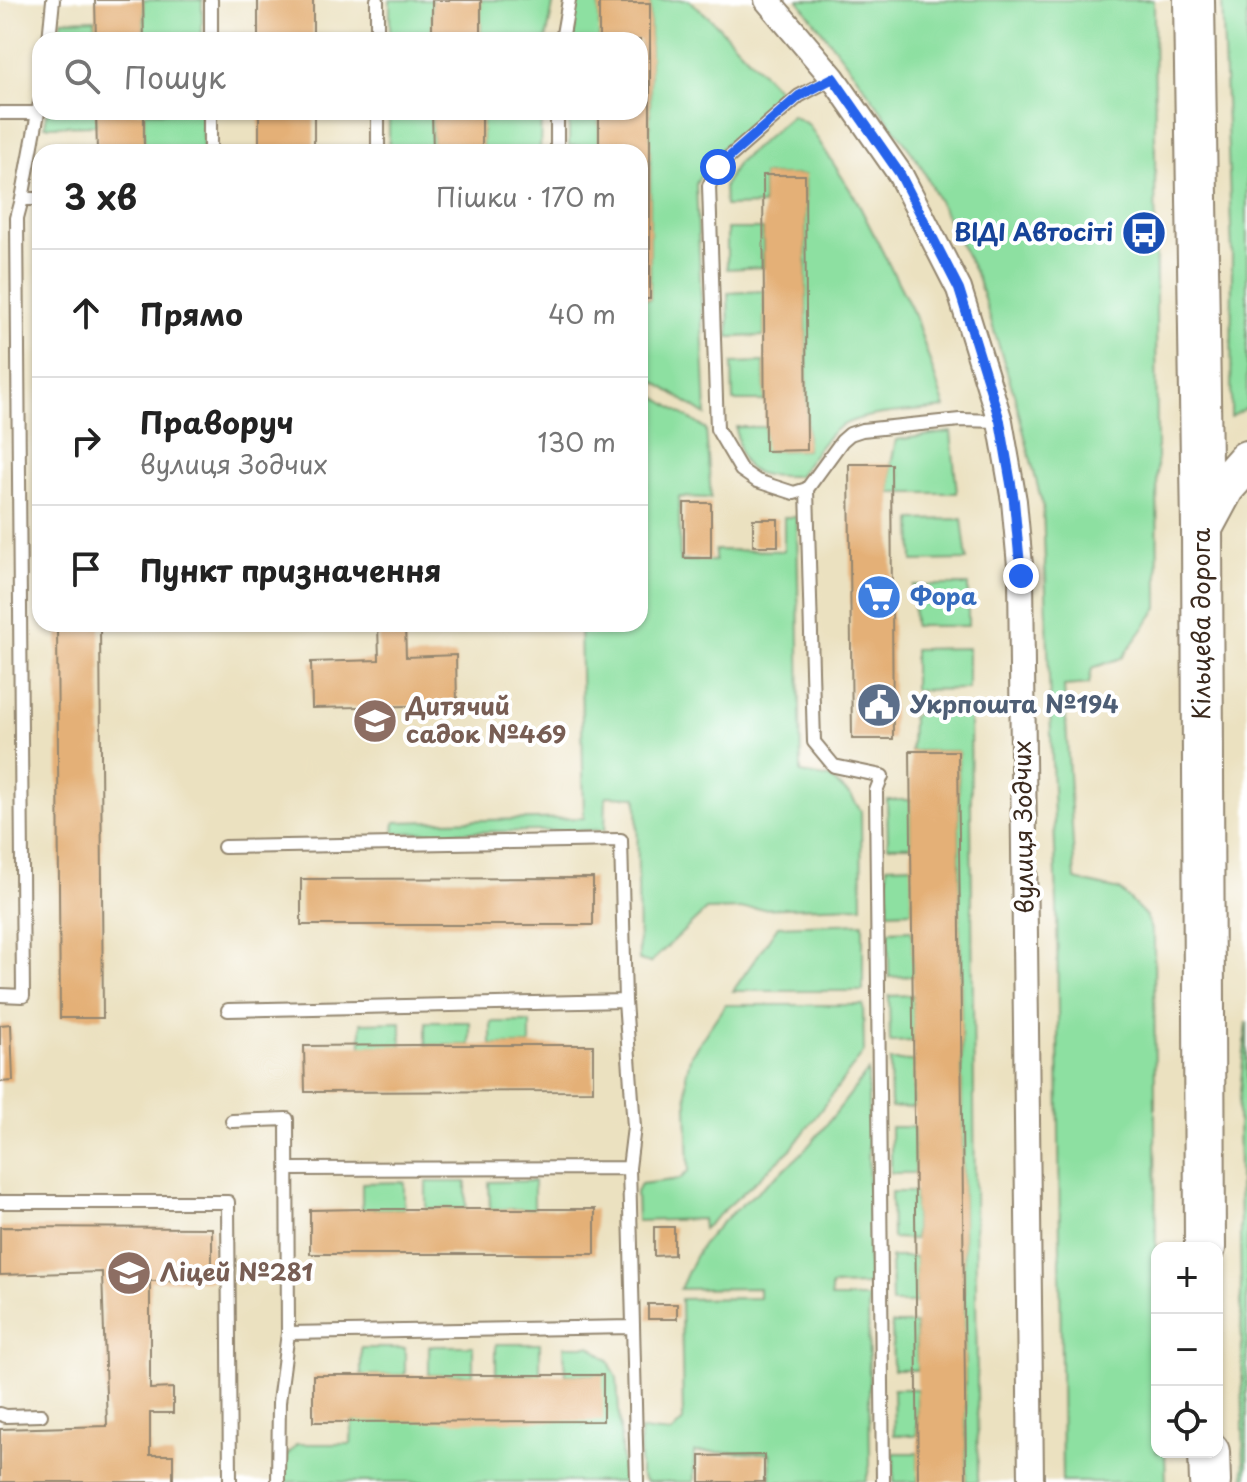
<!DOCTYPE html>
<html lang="uk">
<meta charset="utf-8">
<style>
body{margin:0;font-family:"Playpen Sans",sans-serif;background:#f6f6f6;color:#222}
.controls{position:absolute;right:24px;bottom:24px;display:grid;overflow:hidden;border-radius:16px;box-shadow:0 2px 6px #0004}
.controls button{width:72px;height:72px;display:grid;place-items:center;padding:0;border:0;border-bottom:2px solid #e0e0e0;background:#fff;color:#222;font:40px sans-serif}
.stop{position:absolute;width:24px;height:24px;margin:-18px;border:6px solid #2563eb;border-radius:50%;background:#fff}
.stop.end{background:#2563eb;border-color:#fff;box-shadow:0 2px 8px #0008}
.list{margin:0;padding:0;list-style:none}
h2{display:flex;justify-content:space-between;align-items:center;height:104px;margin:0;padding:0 32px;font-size:34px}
h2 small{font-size:26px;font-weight:400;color:#767676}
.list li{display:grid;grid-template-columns:52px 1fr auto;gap:24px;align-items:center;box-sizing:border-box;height:128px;padding:0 32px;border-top:2px solid #e0e0e0}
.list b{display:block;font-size:30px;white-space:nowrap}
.list p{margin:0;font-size:26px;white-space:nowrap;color:#767676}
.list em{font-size:26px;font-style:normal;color:#767676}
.icon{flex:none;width:44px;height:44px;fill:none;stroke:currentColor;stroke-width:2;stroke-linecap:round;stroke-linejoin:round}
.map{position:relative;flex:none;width:1247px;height:1482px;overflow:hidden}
.search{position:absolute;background:#fff;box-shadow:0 2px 6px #0004;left:32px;top:32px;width:616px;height:88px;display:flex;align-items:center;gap:20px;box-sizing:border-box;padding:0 28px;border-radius:24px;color:#767676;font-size:30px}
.panel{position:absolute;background:#fff;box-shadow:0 2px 6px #0004;left:32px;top:144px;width:616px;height:488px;border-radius:24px}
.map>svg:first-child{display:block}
</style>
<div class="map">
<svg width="1247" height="1482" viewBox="0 0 1247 1482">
<rect width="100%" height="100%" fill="#fff"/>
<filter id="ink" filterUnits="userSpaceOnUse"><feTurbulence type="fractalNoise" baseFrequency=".0125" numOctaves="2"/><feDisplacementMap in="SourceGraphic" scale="16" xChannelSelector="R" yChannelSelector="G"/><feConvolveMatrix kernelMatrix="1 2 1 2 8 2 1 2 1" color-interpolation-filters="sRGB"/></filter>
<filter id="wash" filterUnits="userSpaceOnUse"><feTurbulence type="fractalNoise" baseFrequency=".006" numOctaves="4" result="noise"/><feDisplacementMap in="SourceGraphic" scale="32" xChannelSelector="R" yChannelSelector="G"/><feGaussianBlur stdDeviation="1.8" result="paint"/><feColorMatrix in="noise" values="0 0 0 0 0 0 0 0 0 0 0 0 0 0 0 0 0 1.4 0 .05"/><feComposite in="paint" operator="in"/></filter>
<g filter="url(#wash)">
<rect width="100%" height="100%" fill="#ebe1c0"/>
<path fill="#8de0a1" stroke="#648560" stroke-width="2" d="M143 0H202V40H144Z
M390 0H432V40H390Z
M481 0H554L546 40H481Z
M578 0H689L711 19 780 91 778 101 709 159 696 184 706 415 640 372V299H650V3H599V40H573Z
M798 0H1154L1158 608 1122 658 1092 668 1089 684 1064 686 1075 880 1120 890 1146 916 1154 939 1157 1452H1165L1166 1482H1062L1057 905 1043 507 1014 394 977 277 920 164 855 74Z
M1222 0H1247V407L1231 417 1232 251Z
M95 19 96 40H59L62 20Z
M47 112H96L97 125 45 126Z
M144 112H203V152H144Z
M389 112H432L433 151 389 152Z
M482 112H541L540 152H482Z
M569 112H599V146H569Z
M792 116 808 124 856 199 915 316 945 408C914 412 857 411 834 431 820 443 809 462 798 476 752 476 741 477 736 427H765L766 451 807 450 805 175H763V205L725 206 724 186 738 162Z
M727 229H763V267L727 269Z
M764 291V336L729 337 728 293Z
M764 362 765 401H733L732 363Z
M640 387 706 429 711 498 679 497 680 561H715V550L784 551V517H797L801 773 830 778 851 796 861 811 862 906 706 910 650 963 639 960 637 797 606 796 605 830 394 833 395 822 584 818 580 624H640Z
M951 432 957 493H891V464L896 440Z
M962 519 967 560 913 561 912 520Z
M913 585H968V626H914Z
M968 648V689L914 690V649Z
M965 709 970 715 978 1482H966L958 751H911L912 717 920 711Z
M887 800H911V846H888Z
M912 865V911L888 912 887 866Z
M863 923V991H733L778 926Z
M912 930 913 976 889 977 888 931Z
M913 995 914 1041 890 1042 889 996Z
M725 1005H863L864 1052 792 1148 710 1223 703 1229 702 1219 637 1221 636 1192 641 1184 680 1179 689 1170 686 1075 691 1055Z
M401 1022V1046H361V1023Z
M426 1022H470V1045H426Z
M491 1022H530V1045H491Z
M1247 1022V1482H1244L1238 1111Z
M890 1061H914V1107L891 1108Z
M868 1071 869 1285 831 1286V1298H868L870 1465 866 1481 771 1482 770 1453 694 1452V1482H646L640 1474V1430L671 1433 683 1421 681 1299 759 1298V1288L680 1289C687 1274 693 1258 702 1245 728 1211 767 1186 798 1157 824 1131 845 1100 868 1071Z
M891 1127H914L915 1173H891Z
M534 1181V1209H490L489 1182Z
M404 1182V1209H362V1183Z
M426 1182H466V1209H426Z
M891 1192H915V1239L892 1238Z
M891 1257H916V1303H892Z
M892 1324H916L917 1370H893Z
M496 1344H540V1375H496Z
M429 1346H473V1375H429Z
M564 1346H590L608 1360 617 1378 623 1482H282L281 1462 297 1444H351L352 1422 603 1375H565Z
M361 1348H405V1375H361Z
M893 1389H917V1435H894Z
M894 1453H918V1482H894Z"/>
<g id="blocks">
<path fill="#e4b077" d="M95 0H143L144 40H96Z
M258 0H313V40H258Z
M432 0H481V40H432Z
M599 3H650V299H640V152H599V112H640V40H599Z
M96 112H144V152H97Z
M259 112H314V152H259Z
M432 112H482V152H433Z
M763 175H805L807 450 765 451Z
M849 464H891L893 739H852Z
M684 503H711V558H684Z
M753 519H778V546H753Z
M57 624H100L103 1018H60Z
M378 624H405L406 657 456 655 457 705 312 708 311 662 379 660Z
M910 751H958L966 1482H918Z
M593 878V925H301V879Z
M11 1024 13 1081 0 1082V1025Z
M413 1045H593V1091L305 1092 304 1046Z
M362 1209H595V1254H310V1210Z
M0 1227 212 1228V1281H150V1389L173 1388V1413H150V1455H173V1482H0V1429L107 1426 102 1272 0 1275Z
M654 1227H674V1255L654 1256Z
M648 1304H677V1319H648Z
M313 1375H603V1421L313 1422Z
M764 1455V1482H700V1456Z"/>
</g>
</g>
<g filter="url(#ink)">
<use href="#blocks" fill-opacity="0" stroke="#93866f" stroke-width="2"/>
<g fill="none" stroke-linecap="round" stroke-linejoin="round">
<g stroke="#93866f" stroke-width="16">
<path id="service" d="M377 0V40
M49 40 53 0
M211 40V0
M562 40 569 0
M833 78 799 96 718 167 709 186 717 429 741 470 757 481 794 493 807 489 842 441 850 434 862 430 960 420 1000 421
M378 112V152
M0 113H38
M210 152V112
M557 152V112
M22 199 40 102
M807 489 814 742 834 766 882 776 876 791 883 1482
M224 847 621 840 625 1001 634 1127 629 1168 637 1482
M0 995 23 996 17 218 22 199H40
M228 1010 625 1001
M232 1121 287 1119 288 1333 279 1402 278 1482
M289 1169 629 1168
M0 1202H228L230 1482
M288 1333 633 1327
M0 1414 6 1416 41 1415"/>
</g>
<g stroke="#93866f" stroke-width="28">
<path id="minor" d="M767 0 833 78 900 174 959 289 1000 421 1014 501 1021 576 1031 1482"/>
</g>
<g stroke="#93866f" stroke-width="44">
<path id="trunk" d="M1194 0 1202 528 1205 1248
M1203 526 1224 487 1247 461
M1209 1452 1210 1482"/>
</g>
<use href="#service" stroke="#fff" stroke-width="12"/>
<use href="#minor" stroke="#fff" stroke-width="24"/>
<use href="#trunk" stroke="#fff" stroke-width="40"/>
</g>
</g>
<g fill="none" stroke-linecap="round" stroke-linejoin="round" filter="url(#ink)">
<path stroke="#2563eb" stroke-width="10" d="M718 167 799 96 833 78 900 174 959 289 1000 421 1014 501 1021 576"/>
</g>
<defs>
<g id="bus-disc" transform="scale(2.3)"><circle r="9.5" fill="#1a4fb4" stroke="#fff"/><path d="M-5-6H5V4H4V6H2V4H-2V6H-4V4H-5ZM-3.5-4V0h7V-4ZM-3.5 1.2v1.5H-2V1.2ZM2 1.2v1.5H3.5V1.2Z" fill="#fff"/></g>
<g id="supermarket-disc" transform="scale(2.3)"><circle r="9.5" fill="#3f7fe0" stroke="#fff"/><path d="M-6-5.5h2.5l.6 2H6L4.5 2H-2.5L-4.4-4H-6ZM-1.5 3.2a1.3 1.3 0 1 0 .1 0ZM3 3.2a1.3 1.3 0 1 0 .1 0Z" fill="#fff"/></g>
<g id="civic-disc" transform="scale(2.3)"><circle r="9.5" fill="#5c6f8a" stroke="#fff"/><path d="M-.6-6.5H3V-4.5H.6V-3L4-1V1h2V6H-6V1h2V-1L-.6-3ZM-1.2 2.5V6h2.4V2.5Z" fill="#fff"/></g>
<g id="school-disc" transform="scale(2.3)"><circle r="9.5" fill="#8d6e63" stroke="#fff"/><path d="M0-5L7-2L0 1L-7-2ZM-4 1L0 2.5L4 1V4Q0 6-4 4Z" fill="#fff"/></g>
</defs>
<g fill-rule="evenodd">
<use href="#bus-disc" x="1144" y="233"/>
<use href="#supermarket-disc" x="879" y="597"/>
<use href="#civic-disc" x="879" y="705"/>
<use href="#school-disc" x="375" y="721"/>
<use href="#school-disc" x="129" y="1273"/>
</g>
<g text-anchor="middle" stroke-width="8" stroke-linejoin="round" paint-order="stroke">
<g font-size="24" font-weight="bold" fill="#164399" stroke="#fff" text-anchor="end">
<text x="1113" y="241">ВІДІ Автосіті</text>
</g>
<g font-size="24" font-weight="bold" fill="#366cbe" stroke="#fff" text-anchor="start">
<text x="910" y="605">Фора</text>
</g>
<g font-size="24" fill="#3b2a1e" stroke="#fff">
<text transform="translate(1202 624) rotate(-90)" y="8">Кільцева дорога</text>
<text transform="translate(1024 827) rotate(-91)" y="8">вулиця Зодчих</text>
</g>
<g font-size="24" font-weight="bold" fill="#4e5e75" stroke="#fff" text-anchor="start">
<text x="910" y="713">Укрпошта №194</text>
</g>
<g font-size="24" font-weight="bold" fill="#785e54" stroke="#fff" text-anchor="start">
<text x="406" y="715">Дитячий<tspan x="406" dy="28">садок №469</tspan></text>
<text x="160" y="1281">Ліцей №281</text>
</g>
</g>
</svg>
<div class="controls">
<button>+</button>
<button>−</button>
<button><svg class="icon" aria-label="locate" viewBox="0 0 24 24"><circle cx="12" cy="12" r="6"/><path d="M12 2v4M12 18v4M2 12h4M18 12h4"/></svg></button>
</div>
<div class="stop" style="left:718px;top:167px"></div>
<div class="stop end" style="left:1021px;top:576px"></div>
<div class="search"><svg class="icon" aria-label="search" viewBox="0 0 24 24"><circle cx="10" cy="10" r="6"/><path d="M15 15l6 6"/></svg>Пошук</div>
<section class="panel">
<h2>3 хв<small>Пішки · 170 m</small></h2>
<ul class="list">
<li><svg class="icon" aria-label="ahead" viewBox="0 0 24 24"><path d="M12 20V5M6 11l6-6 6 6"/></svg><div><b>Прямо</b></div><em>40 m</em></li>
<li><svg class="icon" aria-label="right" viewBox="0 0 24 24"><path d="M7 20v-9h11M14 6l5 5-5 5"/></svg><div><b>Праворуч</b><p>вулиця Зодчих</p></div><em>130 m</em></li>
<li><svg class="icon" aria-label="arrive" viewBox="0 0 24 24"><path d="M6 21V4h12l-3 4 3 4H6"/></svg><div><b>Пункт призначення</b></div></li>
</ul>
</section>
</div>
